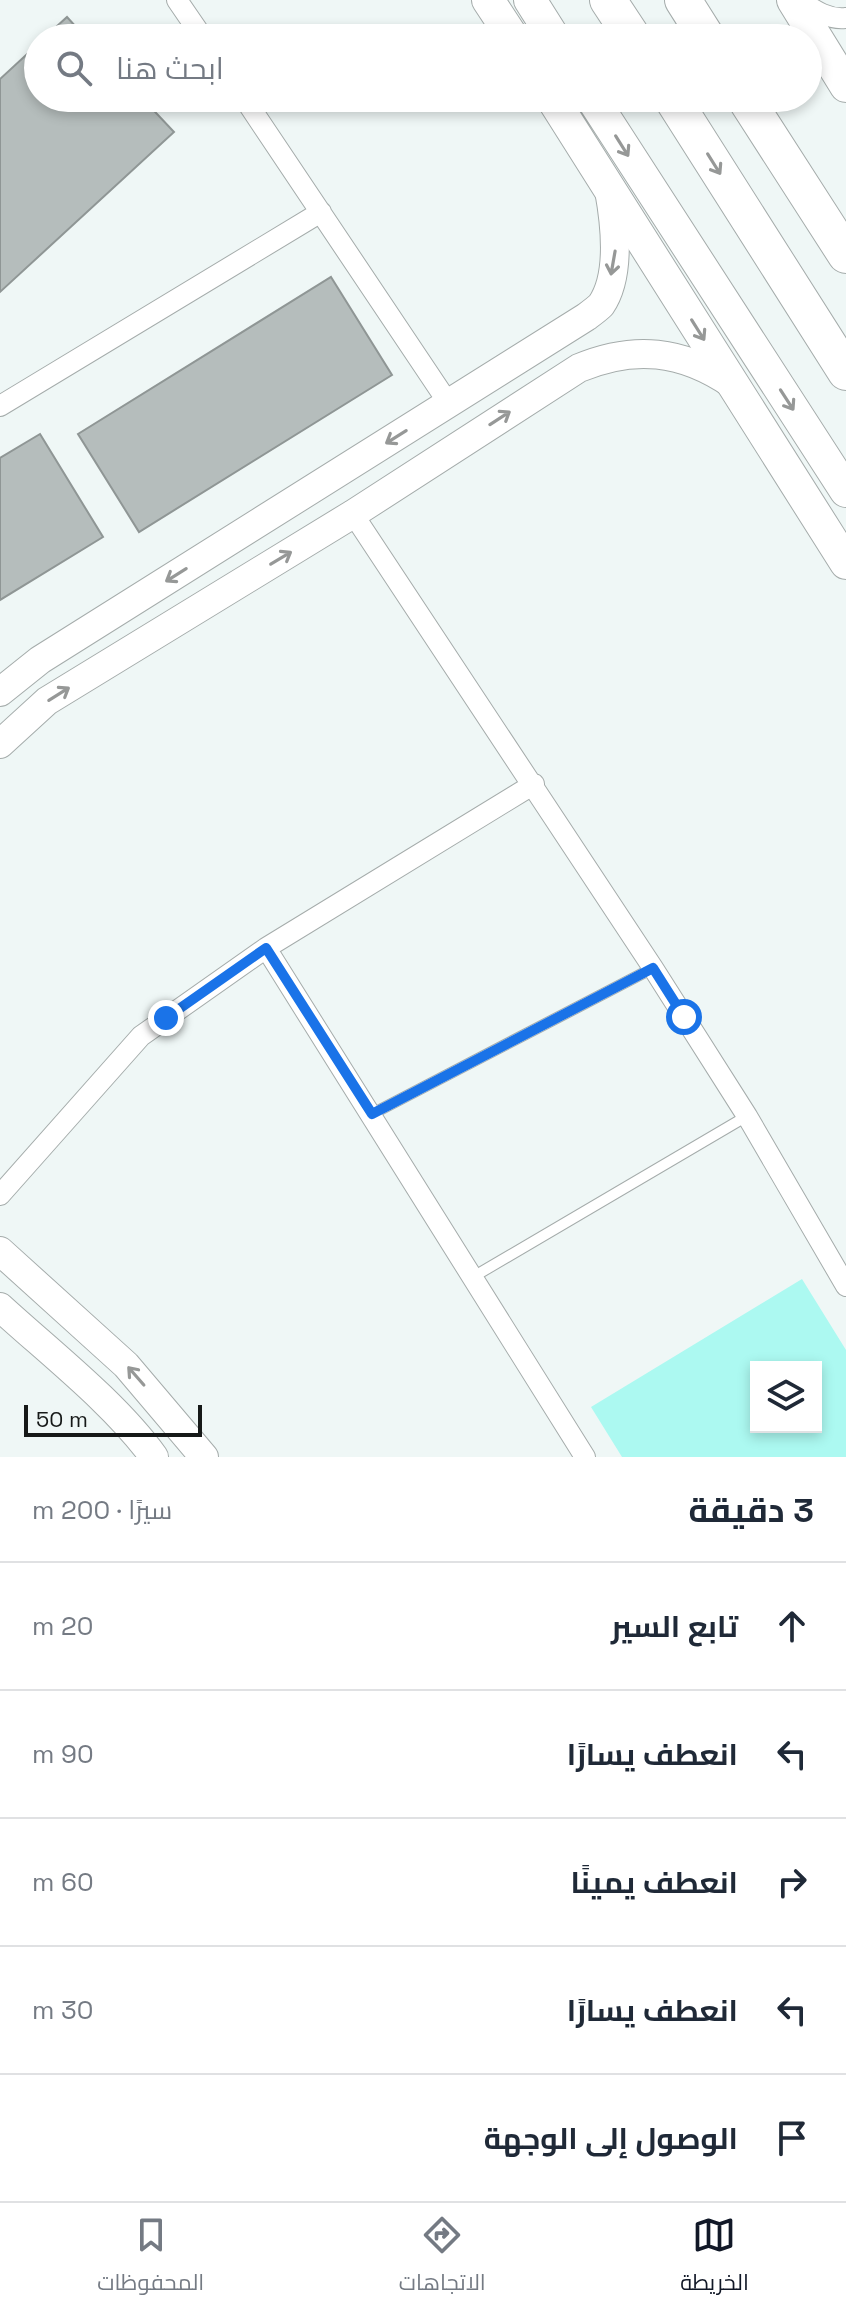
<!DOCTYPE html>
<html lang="ar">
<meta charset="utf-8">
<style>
body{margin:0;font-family:"Space Grotesk",Cairo,sans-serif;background:#f6f6f7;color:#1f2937;direction:rtl}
.controls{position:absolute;right:24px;bottom:24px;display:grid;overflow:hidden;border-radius:0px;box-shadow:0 4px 12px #0003}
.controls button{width:72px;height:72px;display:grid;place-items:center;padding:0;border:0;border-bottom:2px solid #e0e1e3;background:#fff;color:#1f2937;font:40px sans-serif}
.scale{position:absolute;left:24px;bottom:20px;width:178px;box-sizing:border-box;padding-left:8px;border:4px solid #161918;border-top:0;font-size:22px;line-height:28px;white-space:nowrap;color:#161918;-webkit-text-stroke:6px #eff7f6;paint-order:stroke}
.stop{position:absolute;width:24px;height:24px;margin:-18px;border:6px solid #1a73e8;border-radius:50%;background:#fff}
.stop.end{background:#1a73e8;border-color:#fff;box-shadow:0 2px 8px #0008}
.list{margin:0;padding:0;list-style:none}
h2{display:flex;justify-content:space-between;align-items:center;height:104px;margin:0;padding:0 32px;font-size:34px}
h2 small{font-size:26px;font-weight:400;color:#747a83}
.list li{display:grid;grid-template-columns:52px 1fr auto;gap:24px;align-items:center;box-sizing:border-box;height:128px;padding:0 32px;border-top:2px solid #e0e1e3}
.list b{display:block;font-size:30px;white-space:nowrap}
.list em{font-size:26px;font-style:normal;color:#747a83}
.icon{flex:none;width:44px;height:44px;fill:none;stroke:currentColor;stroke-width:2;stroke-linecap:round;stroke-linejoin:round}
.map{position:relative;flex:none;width:846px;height:1457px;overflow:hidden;direction:ltr}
.search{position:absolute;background:#fff;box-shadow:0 4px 12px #0003;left:24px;right:24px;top:24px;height:88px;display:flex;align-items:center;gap:20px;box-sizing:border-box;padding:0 28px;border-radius:44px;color:#747a83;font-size:30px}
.sheet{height:744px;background:#fff}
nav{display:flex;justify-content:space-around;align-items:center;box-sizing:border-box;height:112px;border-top:2px solid #e0e1e3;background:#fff;font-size:22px;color:#747a83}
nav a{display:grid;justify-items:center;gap:4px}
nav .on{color:#111827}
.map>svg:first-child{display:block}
</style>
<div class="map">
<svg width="846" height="1457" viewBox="0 0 846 1457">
<rect width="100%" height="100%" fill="#eff7f6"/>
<path fill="#acf9f1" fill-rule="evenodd" d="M802 1279 846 1350V1457H622L591 1407ZM756 1367H816V1427H756Z"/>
<path fill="#b5bdbc" stroke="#8f9695" stroke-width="2" d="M67 17 86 38H44Z
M38 44V98H142L174 132 0 292V79Z
M331 277 392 375 139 532 78 434Z
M40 434 103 537 0 600V458Z"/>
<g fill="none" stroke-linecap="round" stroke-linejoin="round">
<g stroke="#a5acab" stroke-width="12">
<path id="lane" d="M372 1114 653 968
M473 1277 747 1116"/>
</g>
<g stroke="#a5acab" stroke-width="22">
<path id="street" d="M177 0 203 38
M799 0C814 10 828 20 846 18
M244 98 449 404
M0 406 321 212
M353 514 653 968 747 1116 846 1286
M266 948 585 1457
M0 1195 141 1036 266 948 534 784"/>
</g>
<g stroke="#a5acab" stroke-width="30">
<path id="secondary" d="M0 692 40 660 586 317C590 314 597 309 601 305 621 276 615 223 609 190
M0 744 47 701 353 514 579 368C634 345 682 350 732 384
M0 1251 126 1365 204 1457
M0 1307C49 1352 115 1403 154 1457"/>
</g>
<g stroke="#a5acab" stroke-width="34">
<path id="primary" d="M488 0 513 38
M530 0 554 38
M793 0 846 86
M552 98 846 563
M592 98 846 491"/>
</g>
<g stroke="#a5acab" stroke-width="38">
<path id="highway" d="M608 0 633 38
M683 0 707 38
M672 98 846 372
M745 98 846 255"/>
</g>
<use href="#lane" stroke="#fff" stroke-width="10"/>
<use href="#street" stroke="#fff" stroke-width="20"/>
<use href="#secondary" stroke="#fff" stroke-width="28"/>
<use href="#primary" stroke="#fff" stroke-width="32"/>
<use href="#highway" stroke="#fff" stroke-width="36"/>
</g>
<defs><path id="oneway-shaft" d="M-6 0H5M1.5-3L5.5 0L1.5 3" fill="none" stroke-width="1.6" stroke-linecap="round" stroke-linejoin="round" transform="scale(2)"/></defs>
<g stroke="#969897">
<use href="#oneway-shaft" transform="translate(622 146) rotate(58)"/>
<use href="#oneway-shaft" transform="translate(714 164) rotate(58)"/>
<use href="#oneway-shaft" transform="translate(613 263) rotate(100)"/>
<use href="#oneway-shaft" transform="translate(698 330) rotate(58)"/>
<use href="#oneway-shaft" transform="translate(787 400) rotate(57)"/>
<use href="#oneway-shaft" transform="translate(500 418) rotate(-33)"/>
<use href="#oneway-shaft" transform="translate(396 437) rotate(148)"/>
<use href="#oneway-shaft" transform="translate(281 558) rotate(-31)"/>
<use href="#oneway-shaft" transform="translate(176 575) rotate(148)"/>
<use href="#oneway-shaft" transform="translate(59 694) rotate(-32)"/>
<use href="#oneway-shaft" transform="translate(136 1376) rotate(-131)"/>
</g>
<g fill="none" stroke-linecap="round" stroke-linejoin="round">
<path stroke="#1a73e8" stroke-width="10" d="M166 1018 266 948 372 1114 653 968 684 1017"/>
</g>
</svg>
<div class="controls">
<button><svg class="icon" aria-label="layers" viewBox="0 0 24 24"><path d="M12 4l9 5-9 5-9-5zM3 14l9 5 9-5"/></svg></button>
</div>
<div class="scale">50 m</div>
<div class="stop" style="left:684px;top:1017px"></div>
<div class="stop end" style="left:166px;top:1018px"></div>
<div class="search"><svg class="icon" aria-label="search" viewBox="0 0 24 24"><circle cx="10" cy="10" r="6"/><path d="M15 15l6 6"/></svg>ابحث هنا</div>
</div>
<section class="sheet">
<h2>3 دقيقة<small>سيرًا · 200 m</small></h2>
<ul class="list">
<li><svg class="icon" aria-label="ahead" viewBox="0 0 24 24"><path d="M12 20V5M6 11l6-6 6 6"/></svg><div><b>تابع السير</b></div><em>20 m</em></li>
<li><svg class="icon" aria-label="left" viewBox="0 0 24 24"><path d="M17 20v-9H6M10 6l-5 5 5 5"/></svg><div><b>انعطف يسارًا</b></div><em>90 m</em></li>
<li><svg class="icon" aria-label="right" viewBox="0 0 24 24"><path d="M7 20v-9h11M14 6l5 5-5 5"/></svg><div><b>انعطف يمينًا</b></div><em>60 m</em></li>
<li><svg class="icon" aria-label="left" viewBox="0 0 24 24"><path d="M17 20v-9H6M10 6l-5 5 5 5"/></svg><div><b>انعطف يسارًا</b></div><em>30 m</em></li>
<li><svg class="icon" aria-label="arrive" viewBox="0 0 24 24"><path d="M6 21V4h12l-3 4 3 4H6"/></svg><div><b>الوصول إلى الوجهة</b></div></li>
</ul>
</section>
<nav>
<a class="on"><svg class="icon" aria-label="map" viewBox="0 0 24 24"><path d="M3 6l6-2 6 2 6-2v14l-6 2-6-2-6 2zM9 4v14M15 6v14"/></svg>الخريطة</a>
<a><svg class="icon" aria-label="directions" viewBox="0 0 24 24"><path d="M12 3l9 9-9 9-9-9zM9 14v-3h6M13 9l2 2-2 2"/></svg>الاتجاهات</a>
<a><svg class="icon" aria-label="saved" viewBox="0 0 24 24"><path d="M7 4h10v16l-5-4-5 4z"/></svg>المحفوظات</a>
</nav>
